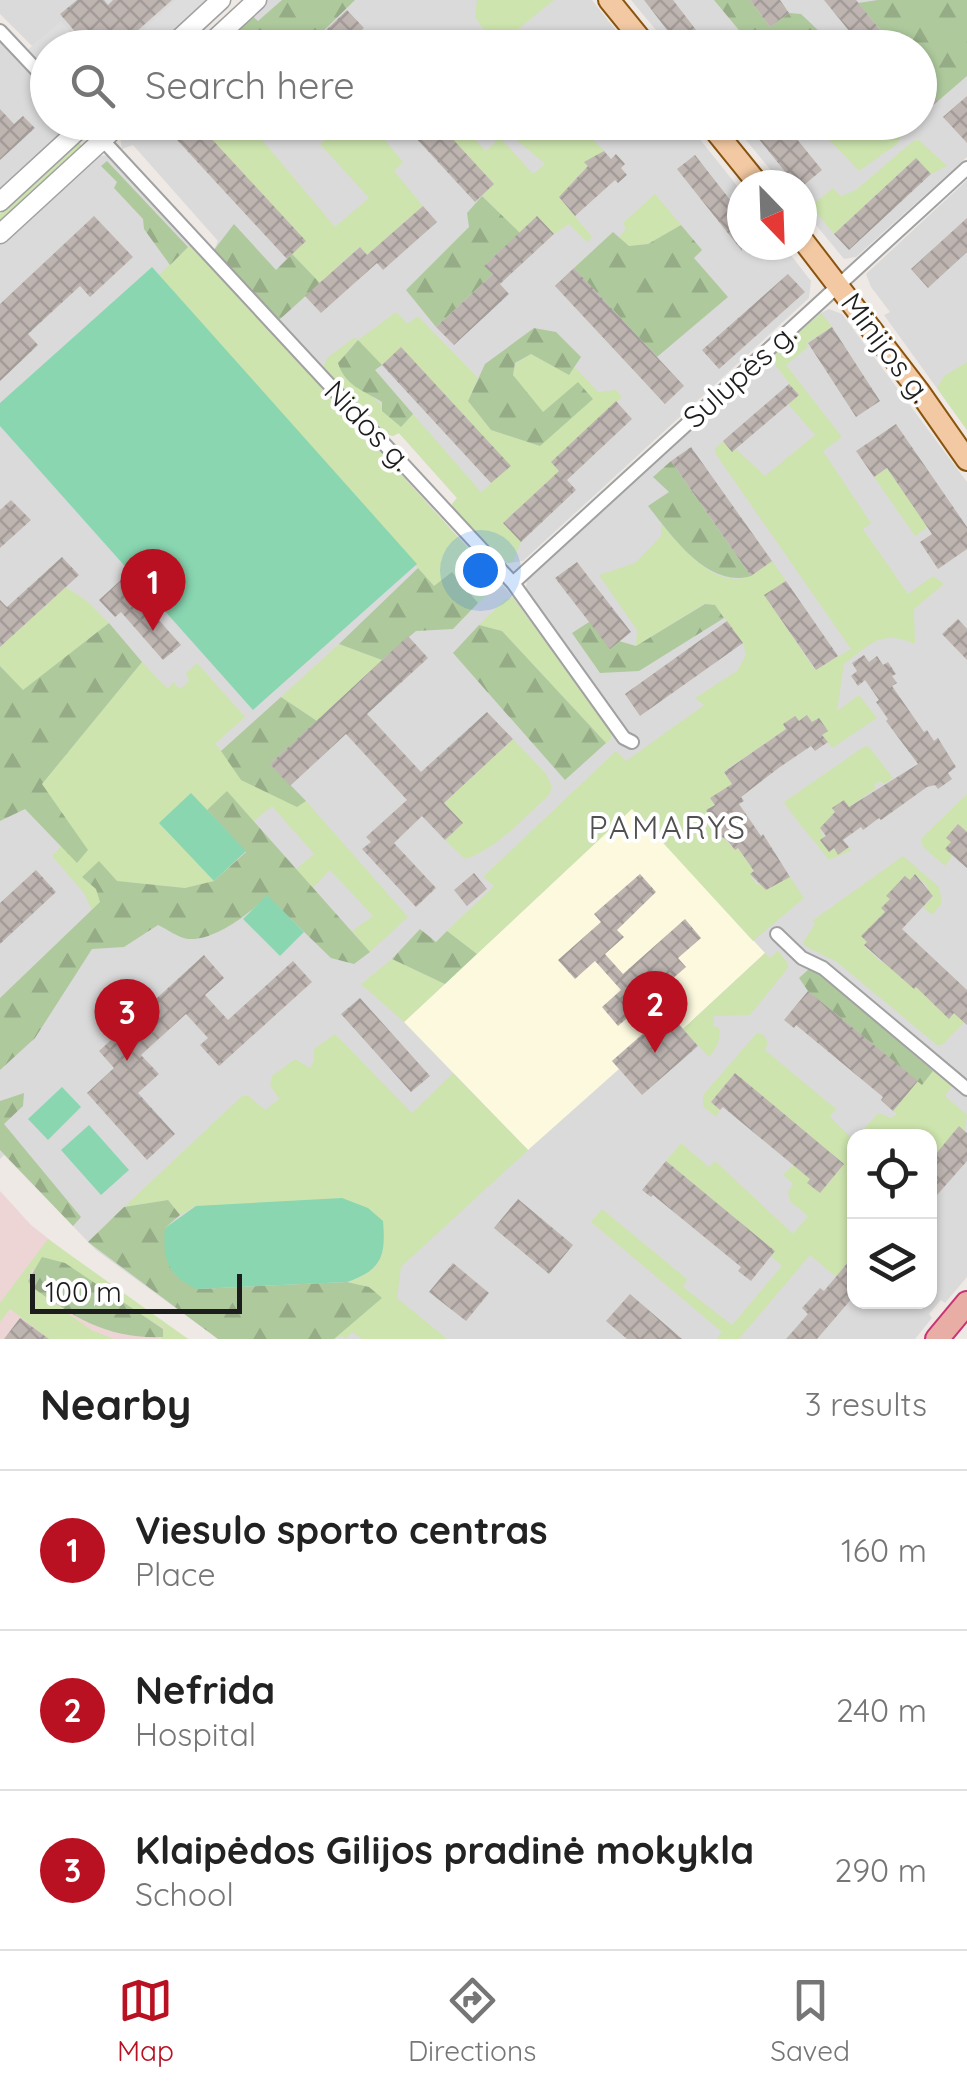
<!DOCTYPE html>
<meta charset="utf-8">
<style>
body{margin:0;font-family:Quicksand,sans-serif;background:#f6f6f6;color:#222}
.controls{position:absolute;right:30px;bottom:30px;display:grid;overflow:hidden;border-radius:20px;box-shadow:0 2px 8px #0004}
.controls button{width:90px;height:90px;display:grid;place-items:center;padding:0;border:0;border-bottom:2px solid #e0e0e0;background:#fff;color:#222;font:50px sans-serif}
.compass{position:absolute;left:727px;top:170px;width:90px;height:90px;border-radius:50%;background:#fff;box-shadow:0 2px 8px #0004;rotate:157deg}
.scale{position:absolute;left:30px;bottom:25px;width:212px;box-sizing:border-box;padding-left:10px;border:5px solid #1d1d1d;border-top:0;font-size:28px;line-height:35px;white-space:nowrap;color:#1d1d1d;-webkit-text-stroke:8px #fff;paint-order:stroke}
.you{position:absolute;left:480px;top:570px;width:35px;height:35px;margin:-25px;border:8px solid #fff;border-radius:50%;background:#1a73e8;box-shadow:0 0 0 15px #1a73e833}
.badge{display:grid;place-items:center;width:65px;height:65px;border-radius:50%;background:#b91121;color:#fff;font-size:32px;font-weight:700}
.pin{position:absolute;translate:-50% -82px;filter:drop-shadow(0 2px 5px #0008)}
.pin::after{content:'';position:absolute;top:52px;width:35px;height:30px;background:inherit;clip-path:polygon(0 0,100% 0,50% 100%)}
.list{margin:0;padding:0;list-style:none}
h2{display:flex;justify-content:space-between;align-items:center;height:130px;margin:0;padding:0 40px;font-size:42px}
h2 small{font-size:32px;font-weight:400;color:#767676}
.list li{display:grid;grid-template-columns:65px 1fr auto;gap:30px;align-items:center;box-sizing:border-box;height:160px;padding:0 40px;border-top:2px solid #e0e0e0}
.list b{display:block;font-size:38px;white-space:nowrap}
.list p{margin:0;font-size:32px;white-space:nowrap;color:#767676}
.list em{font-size:32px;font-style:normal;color:#767676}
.icon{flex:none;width:55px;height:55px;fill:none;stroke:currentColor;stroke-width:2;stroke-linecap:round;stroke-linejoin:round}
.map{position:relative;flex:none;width:967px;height:1339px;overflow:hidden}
.search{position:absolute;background:#fff;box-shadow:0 2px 8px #0004;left:30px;right:30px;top:30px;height:110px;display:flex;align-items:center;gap:25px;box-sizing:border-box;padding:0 35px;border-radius:55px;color:#767676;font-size:38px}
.sheet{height:610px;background:#fff}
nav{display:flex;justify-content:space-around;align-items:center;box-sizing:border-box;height:140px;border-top:2px solid #e0e0e0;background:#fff;font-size:28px;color:#767676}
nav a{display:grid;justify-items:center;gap:5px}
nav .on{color:#b91121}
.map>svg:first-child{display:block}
</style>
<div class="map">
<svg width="967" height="1339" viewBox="0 0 967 1339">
<defs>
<pattern id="forest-firs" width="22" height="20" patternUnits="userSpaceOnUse" patternTransform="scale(2.5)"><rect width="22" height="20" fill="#aec99c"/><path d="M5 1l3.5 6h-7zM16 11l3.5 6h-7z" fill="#95ac86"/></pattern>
<pattern id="building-cross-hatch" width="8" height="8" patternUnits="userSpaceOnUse" patternTransform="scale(2.5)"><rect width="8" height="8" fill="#beb5b1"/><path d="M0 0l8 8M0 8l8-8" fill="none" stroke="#a39b98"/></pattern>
</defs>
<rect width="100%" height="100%" fill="#eee9e4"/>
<path fill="#dbdada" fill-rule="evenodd" d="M0 0H211L160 47 48 48 39 40 32 46 0 14Z
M267 0H592L629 47 216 48Z
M631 0H967V157L856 257 844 259 802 208V185H783L732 123 920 122V48L670 47Z
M0 36 47 87 48 122 75 123 0 192Z
M134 122 687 123 742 192V245H783L811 281 809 298 523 561 502 564 452 504 457 498 399 433 393 436 383 433 214 250 218 241 133 145 122 149 120 136Z
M109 155 513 597 526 588 527 579 821 313 829 309 842 314 967 482V1277L945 1303 941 1300 929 1314 932 1318 915 1339H218L96 1250 4 1155 0 1159V245L99 156ZM854 1136H930V1302H854Z
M967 180V430L884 315 890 312 871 287 866 274Z"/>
<path fill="#edd5d6" d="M0 1191 31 1225 74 1259 188 1339H0Z"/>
<path fill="#fcf9df" d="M632 808 765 953 683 1029 667 1012 612 1061 619 1069 528 1150 404 1022Z"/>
<path fill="#cde4ae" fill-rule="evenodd" d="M477 0H554L496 47 475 17Z
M196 123H248L335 227 369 198 320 144 345 123H371L403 162 394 171 423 206 367 255 359 247 320 283 292 254 305 240Z
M437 123H460L486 151 495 142 496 133 533 174 545 164 513 137 528 123H563L578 138 585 131 604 151 585 162 588 166 559 197 592 237 587 242 569 224 554 234 520 233 482 196 494 184Z
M799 123H896L903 133 897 144 859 171 814 124 803 127Z
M919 140 947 166 931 174 916 158 834 234 811 206 833 188 841 196 856 190 913 141Z
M78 142 84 148 0 225V214Z
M655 194 681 225 648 244 629 246 619 237 626 229 623 223Z
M191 244 498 581 494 590 478 603 453 573 434 586 159 275Z
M396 312 408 324 418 316 478 378 468 401 491 430 540 446 543 413 513 375 515 364 531 354 569 375 575 367 598 392 616 390 622 397 552 461 559 471 504 522 521 542 513 562 507 563 494 548 490 551 454 512 452 504 457 498 399 433 393 436 383 433 323 369 327 358 355 337 358 340ZM357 340 382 365 401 347 510 466 481 492 413 414 401 427C382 403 359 386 338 363Z
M821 313 832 327 808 342 807 348 786 365 842 437 823 451 871 523 863 529 908 594 933 576 944 584 914 609 915 644C880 629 871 644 844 664L837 711 859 695 877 718 832 748 807 715 799 721 795 716 784 724 786 729 724 771 735 788 724 789 711 798 715 805 706 810 712 819 709 822 735 850 738 848 754 871 750 874 757 885 761 883 766 890 790 877 804 898 753 941 632 809 477 954 447 931 494 886 483 877 616 751 626 761 704 705 695 698 737 671 746 655 743 643 715 605 704 604 636 646 637 630 599 575 635 563 661 536V523C679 545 712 586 744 578 754 575 763 567 772 561L786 581 765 596 815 670 851 649 715 453V448L723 441 732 452 736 449 765 476 815 435 788 404 798 395 770 358Z
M967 362V430L937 388 944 376Z
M892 465 928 527 915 536 874 477Z
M66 587 87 601 109 623 23 691 0 666V647Z
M513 598 611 731V739L606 743 502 631 479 625 506 599Z
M339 644 382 660 317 721 281 697Z
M142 662 168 689 173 682 180 689 189 681 186 673 197 663 245 717 215 744 221 751 297 807 306 801 408 917 370 952 352 931 373 916 330 870 313 888 296 869 314 854 272 806 254 821 227 792 207 810 191 793 160 823 214 881 185 888 117 881 96 889 101 901 92 910 84 893 52 856 61 846 77 862 42 784Z
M513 739 546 774 552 787 549 795C524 818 498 848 465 859L445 840 462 823 444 803Z
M865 746 870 748 893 778 884 784 880 781 874 785 876 788 849 807 844 800 833 808 835 812 820 828 829 851 834 848 839 854 849 847 851 851 829 860C814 840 798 824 784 802Z
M967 794V832L958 825 947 838 951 842 953 855 945 866 923 847 921 839Z
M903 856 939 887 942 903 932 915 923 907 933 897 926 890 928 887 916 875 910 880 905 876 887 895 890 899 889 916 879 918 862 937 867 942 864 946 881 962 889 955 950 1018 955 1013 967 1020 942 1045H937L837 962 805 946 803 942 815 924 812 921Z
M778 951 787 962 788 968 750 1015 714 1016 713 1026 719 1028C721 1040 717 1048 709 1057L683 1029 765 953 770 958Z
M392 959 445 984 404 1022 361 984Z
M757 1033 764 1035 768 1043 765 1050 836 1109 830 1117 854 1140V1255L836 1277 810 1255 739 1339H717L722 1332 591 1222 602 1209 687 1279 683 1287 732 1325 782 1266 771 1256 775 1251 666 1161 681 1143 709 1167 715 1161 793 1234 808 1216 790 1201 788 1192 793 1184 783 1175 793 1165 814 1175 808 1183 820 1193 844 1164 735 1073 711 1102 720 1110 716 1117 703 1106V1095Z
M335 1034 412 1113 453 1073 528 1150 401 1267 397 1298 447 1339H362L352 1332 346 1339 341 1336 334 1339 369 1287 347 1282C382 1270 386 1256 383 1221L196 1206 180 1215 167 1200 124 1207 242 1096H249L265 1110 279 1099 270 1085 272 1076 295 1059 310 1068 314 1061V1049Z
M933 1071 952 1086 945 1096 967 1115 965 1131 960 1127 930 1161V1136H858L878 1113 891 1118 897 1114 893 1111 918 1081 922 1084Z
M48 1239 188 1339H161L163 1328 120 1301 32 1270 28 1280 32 1287 91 1330 114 1339H49L10 1309 0 1322V1303Z"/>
<path fill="url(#forest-firs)" d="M282 0H355L307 47 216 48 251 15 258 21Z
M714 0H750L770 27 789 13 801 14 821 33 812 47H753Z
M878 0H967V76L938 101 920 78V48L895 47 858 3Z
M107 161 188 247 170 265 144 229 143 219 114 188 117 182 101 166Z
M482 196 520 233 485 265 493 274 436 327 406 290 469 227 467 213Z
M234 224 276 270 292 254 320 283 279 320 214 250Z
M681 225 702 250 694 258 728 297 657 357 574 268 613 232 629 246 648 244Z
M534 328 556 332 581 357 569 375 531 354 515 363 513 375 543 412 578 382 593 399 540 446 491 430 468 401 485 364Z
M358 340 382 365 375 370 413 414 401 427 382 411V402C363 390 345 386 338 363Z
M671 461 751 576C708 589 672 536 648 506L669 492 653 477Z
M418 568 434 586 452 572 478 603 453 629 416 631 382 660 339 644Z
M705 604 715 605 724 618 639 671 600 673 572 633 589 622 619 641 636 646Z
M109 623 142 662 42 784 88 850 77 863 25 809 0 821V666L23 690Z
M479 625 502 631 606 743 565 780 453 653Z
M281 697 317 721 270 764 306 801 297 807 241 780 221 751Z
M227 791 370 952 354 964 331 958 267 896C250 913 215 941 188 939 179 938 167 929 158 925L124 947 92 949 35 1038 0 1070V998L100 902 96 889 82 877 99 861 117 881 185 888 214 881 246 852 207 810Z
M420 929 436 942 447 931 477 954 445 984 392 959Z
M809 969 819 973 933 1071 922 1085 808 991 799 978Z
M24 1093 23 1106 4 1124 81 1217 73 1226 0 1150V1101Z
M168 1200 180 1215 165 1228 197 1289 347 1282 369 1287 382 1298 334 1339H218L88 1242 124 1207Z
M42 1257 65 1263 163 1329V1337C107 1339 75 1318 32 1287L28 1281Z"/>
<path fill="#89d6b1" d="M152 267 417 564 253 710 0 426V403Z
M191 793 246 851 214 881 159 823Z
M267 895 304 932 280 956 243 919Z
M62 1087 81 1107 48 1140 28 1119Z
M89 1125 129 1170 101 1195 61 1150Z
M342 1198 368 1208 383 1221C386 1256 382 1270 347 1282L197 1289C168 1276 162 1259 165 1228L196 1206Z"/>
<path fill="#ddd" d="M176 0H211L160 47 122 48Z
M61 21 84 47 48 48 47 78 23 54Z"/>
<path fill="url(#building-cross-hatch)" d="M77 0H104L108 5 113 0H172L118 48H89L60 14Z
M644 0H673L710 48H681Z
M750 0H780L789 13 770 27Z
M824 0H856L895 48H863Z
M347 10 364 28 342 48H307Z
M920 78 938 101 920 116Z
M967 96V143L943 117Z
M0 109 14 124 23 116 35 128 0 160Z
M196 122 306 241 287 259 177 140Z
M401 122H437L494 184 475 202Z
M745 122H783L822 170 804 185H796Z
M604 151 611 159 616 154 625 164 621 168 627 175 618 183 615 180 575 216 559 197 588 166 584 162Z
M695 155 742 215V251L677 169Z
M916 158 931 174 849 250 834 234Z
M423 206 437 222 383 270 377 263 321 313 305 296 360 247 367 255Z
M94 216 133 257 90 297 80 286 28 334 38 345 0 381V304Z
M537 216 554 234 500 284 509 294 454 345 436 327 493 274 484 266Z
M967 218V252L928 288 911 269Z
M574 268 684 386 665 404 555 286Z
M788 274 805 292 719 369 702 350Z
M832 327 880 401 856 417 808 343Z
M401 347 511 466 491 483 382 365Z
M789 384 799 395 732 452 723 441Z
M616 401 632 419 567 480 576 490 521 542 503 523 559 471 551 462Z
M896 424 967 527V549L938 569 920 542 932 534 887 468 874 477 856 451Z
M691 447 772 561 751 576 671 461Z
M11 500 31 520 0 548V510Z
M62 557 79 575 0 647V600L7 607Z
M577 562 631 632 610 649 555 578Z
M122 579 181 645 163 660 121 612 115 617 99 600Z
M786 581 838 656 816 670 764 595Z
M958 619 967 629V660L942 634Z
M727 621 743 643 640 716 625 694Z
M408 636 428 658 367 714 421 772 487 712 513 739 444 803 463 823 445 840 422 816 394 843 436 888 416 907 362 849 371 842 366 837 407 800 346 734 290 786 270 764Z
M864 655 869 662 877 656 883 665 888 662 896 674 892 676 897 683 892 686 924 732 927 730 934 741 938 738 956 767 948 773 952 779 938 789 935 785 927 787 881 820 879 818 863 830 861 827 843 840 849 847 838 855 834 848 829 852 820 840 826 836 820 828 835 812 832 808 844 800 849 807 918 764 886 721 888 719 876 702 879 700 865 680 858 686 851 676 857 671 852 663Z
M807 715 812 722 819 718 828 731 822 735 828 742 815 751 811 746 780 767 741 797 744 801 739 804 761 836 763 834 790 877 766 890 750 874 754 871 738 848 735 850 727 840 717 834 706 810 715 805 710 798 732 784 724 772 786 729 783 724 795 716 799 721Z
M958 824 967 832V868L945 849 951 842 946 838Z
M36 870 56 892 0 944V903Z
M474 873 487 889 467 906 454 890Z
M640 874 656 892 617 930 624 937 605 954 623 974 685 919 701 938 678 958 686 967 618 1026 602 1007 621 990 595 961 575 979 558 960 601 922 594 914Z
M915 874 933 896 902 929 967 990V1025L954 1013 949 1019 916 987 914 989 864 945 867 942 861 936 885 912 881 908 890 899 886 896 905 876 910 880Z
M204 955 224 978 205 995 228 1020 293 961 312 982 219 1066 200 1045 208 1038 186 1014 141 1055 159 1074 138 1093 175 1134 147 1160 87 1093 114 1068 99 1051Z
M808 991 918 1081 893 1111 881 1100 883 1097 796 1025 794 1028 784 1020Z
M360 998 430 1076 411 1092 341 1014Z
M668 1012 698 1046 642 1095 612 1061Z
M735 1073 844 1164 820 1193 807 1183 810 1179 723 1107 720 1110 711 1102Z
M959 1126 967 1133V1161L930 1203V1161Z
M666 1161 775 1251 751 1281 738 1271 741 1267 653 1195 651 1197 642 1190Z
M518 1199 573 1245 549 1274 494 1228Z
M854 1255V1296L817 1339H786L808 1314 802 1308 820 1288 824 1291Z
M453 1263 489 1293 466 1321 429 1292Z
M630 1294 682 1339H627L606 1321Z
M20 1318 49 1339H4Z"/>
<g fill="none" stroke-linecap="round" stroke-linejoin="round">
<g stroke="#a1a1a1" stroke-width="16">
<path id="minor" d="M0 31 48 82
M86 122 513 583 624 738 632 742
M513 583 967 168
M777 934 802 958 823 968 967 1089"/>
</g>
<g stroke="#a1a1a1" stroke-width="21">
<path id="tertiary" d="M169 48 221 0
M205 48 257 0
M0 202 87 122
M0 234 122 122"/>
</g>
<g stroke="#8a540d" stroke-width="24">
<path id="primary" d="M609 0 648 48
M708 122 759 185
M802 239 918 390 967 460"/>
</g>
<g stroke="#c93375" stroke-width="26">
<path id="trunk" d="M937 1339 967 1303"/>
</g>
<use href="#minor" stroke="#fff" stroke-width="12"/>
<use href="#tertiary" stroke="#fff" stroke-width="18"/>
<use href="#primary" stroke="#f3c9a3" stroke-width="20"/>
<use href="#trunk" stroke="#e8aea6" stroke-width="22"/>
</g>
<g text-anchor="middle" stroke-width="8" stroke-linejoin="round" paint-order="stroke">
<g font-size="30" fill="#1d1d1d" stroke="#fff">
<text transform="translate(886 348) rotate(53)" y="10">Minijos g.</text>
<text transform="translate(740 376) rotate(-42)" y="10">Sulupės g.</text>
<text transform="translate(368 426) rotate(46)" y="10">Nidos g.</text>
</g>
<g font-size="32" letter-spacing="2.5" fill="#505050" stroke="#fff">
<text x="668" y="839">PAMARYS</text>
</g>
</g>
</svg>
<div class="controls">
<button><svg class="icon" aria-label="locate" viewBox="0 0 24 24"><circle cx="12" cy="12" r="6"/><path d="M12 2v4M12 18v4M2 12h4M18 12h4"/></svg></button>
<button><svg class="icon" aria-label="layers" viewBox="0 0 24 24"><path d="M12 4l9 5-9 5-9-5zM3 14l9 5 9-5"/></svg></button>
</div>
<svg class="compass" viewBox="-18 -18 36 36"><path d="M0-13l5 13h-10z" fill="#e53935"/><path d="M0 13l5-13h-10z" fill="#767676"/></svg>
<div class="scale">100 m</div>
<div class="you"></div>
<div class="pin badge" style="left:153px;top:631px">1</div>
<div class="pin badge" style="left:655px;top:1053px">2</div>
<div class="pin badge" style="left:127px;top:1061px">3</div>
<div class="search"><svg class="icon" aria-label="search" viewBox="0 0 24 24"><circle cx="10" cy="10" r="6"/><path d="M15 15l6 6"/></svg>Search here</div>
</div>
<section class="sheet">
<h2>Nearby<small>3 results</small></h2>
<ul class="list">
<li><span class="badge">1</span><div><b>Viesulo sporto centras</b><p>Place</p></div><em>160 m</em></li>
<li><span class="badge">2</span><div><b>Nefrida</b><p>Hospital</p></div><em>240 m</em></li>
<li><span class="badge">3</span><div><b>Klaipėdos Gilijos pradinė mokykla</b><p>School</p></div><em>290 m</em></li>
</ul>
</section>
<nav>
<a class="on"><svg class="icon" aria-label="map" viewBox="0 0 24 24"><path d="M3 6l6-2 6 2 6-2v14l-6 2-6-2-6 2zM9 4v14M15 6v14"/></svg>Map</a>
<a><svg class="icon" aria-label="directions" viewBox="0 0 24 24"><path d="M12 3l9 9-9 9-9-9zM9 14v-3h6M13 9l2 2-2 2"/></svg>Directions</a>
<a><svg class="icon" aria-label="saved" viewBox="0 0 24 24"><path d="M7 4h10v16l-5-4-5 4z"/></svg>Saved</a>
</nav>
